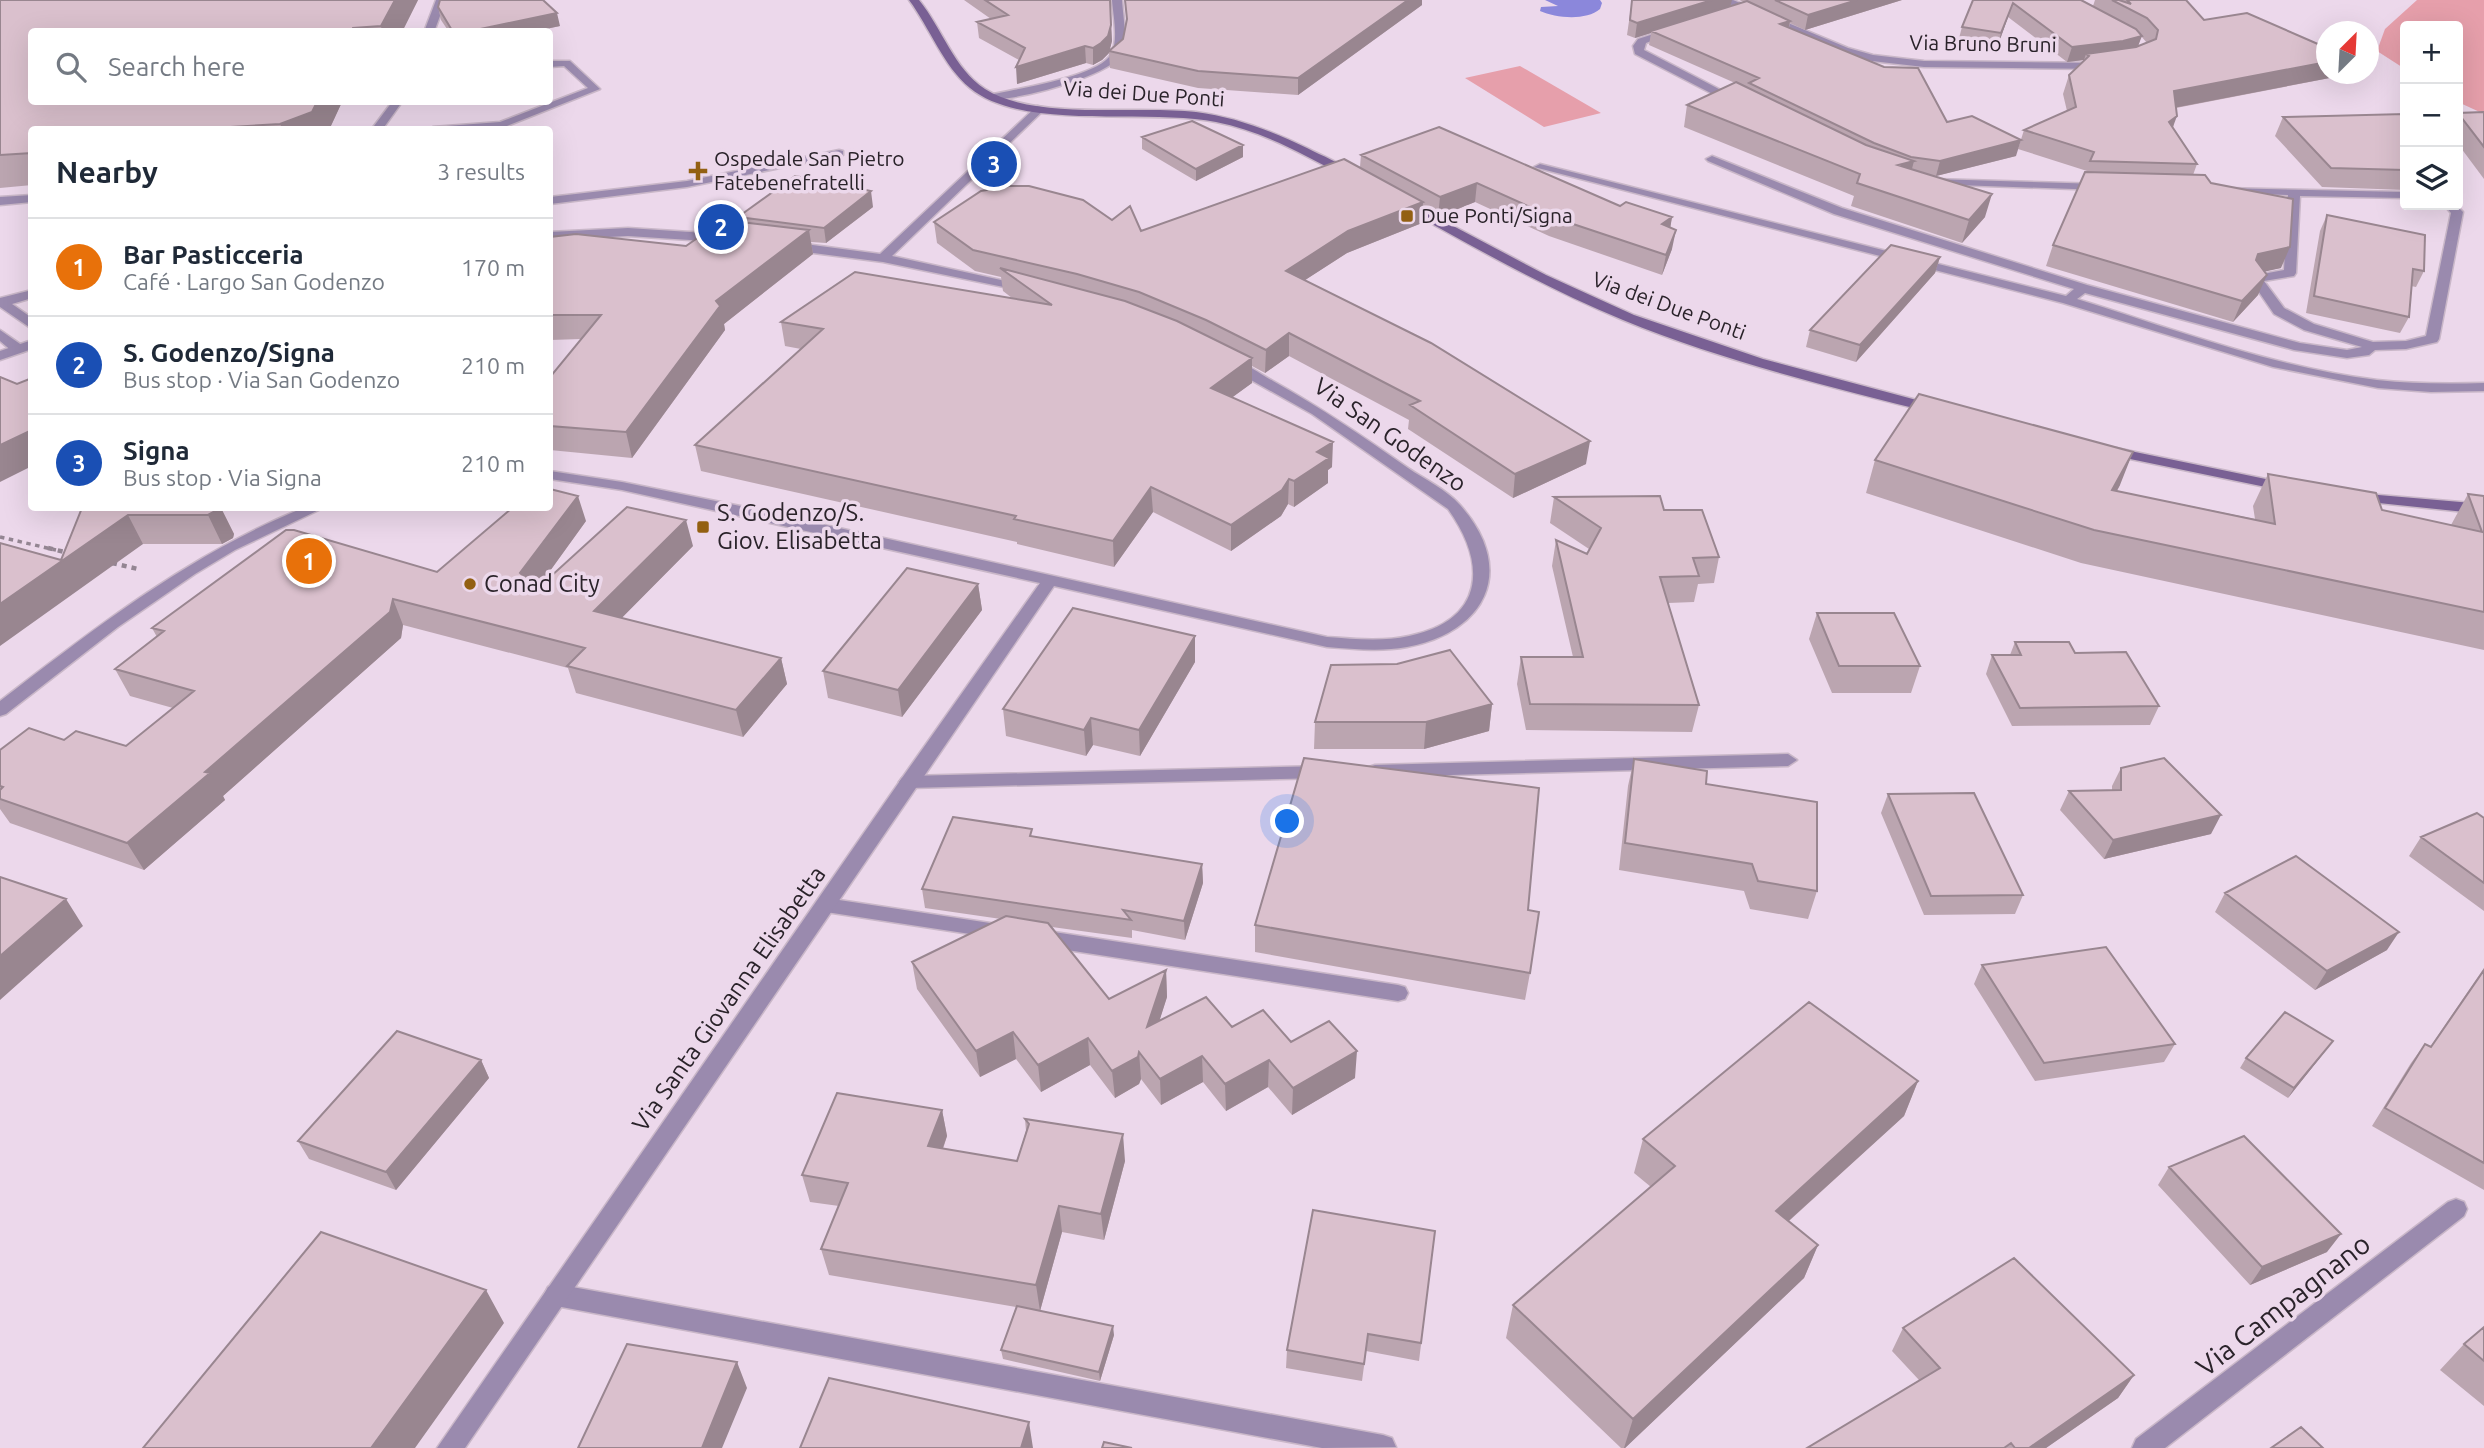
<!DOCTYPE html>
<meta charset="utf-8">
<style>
body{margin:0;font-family:Ubuntu,sans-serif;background:#f6f6f7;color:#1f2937}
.controls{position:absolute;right:21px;top:21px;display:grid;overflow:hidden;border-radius:7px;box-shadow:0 7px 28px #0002}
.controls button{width:63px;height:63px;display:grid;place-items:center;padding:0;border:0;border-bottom:2px solid #e0e1e3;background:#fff;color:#1f2937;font:35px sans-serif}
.compass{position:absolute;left:2316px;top:21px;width:63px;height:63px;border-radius:50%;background:#fff;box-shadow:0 7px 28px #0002;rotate:24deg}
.you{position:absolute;left:1288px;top:822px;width:24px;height:24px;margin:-18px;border:5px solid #fff;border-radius:50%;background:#1a73e8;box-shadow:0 0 0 10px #1a73e833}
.badge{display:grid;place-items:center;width:46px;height:46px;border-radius:50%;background:#936012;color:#fff;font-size:23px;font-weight:700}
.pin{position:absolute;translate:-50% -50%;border:4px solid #fff;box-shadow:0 2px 7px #0006}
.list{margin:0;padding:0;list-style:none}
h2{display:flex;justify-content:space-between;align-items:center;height:91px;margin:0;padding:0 28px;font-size:30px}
h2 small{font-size:23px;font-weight:400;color:#747a83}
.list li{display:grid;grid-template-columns:46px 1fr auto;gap:21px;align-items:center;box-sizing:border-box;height:98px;padding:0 28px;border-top:2px solid #e0e1e3}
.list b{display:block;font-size:26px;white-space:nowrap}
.list p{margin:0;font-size:23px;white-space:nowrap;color:#747a83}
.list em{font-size:23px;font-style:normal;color:#747a83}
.icon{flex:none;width:38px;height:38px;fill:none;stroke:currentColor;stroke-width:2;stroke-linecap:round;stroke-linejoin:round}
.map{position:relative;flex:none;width:2484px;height:1448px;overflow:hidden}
.search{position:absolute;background:#fff;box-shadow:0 7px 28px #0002;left:28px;top:28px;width:525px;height:77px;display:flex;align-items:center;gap:18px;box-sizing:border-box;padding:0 24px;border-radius:7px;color:#747a83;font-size:26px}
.panel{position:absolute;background:#fff;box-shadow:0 7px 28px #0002;left:28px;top:126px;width:525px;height:385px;border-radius:7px}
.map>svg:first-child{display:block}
</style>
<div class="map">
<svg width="2484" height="1448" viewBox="0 0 2484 1448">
<rect width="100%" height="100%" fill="#ecd8eb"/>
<path fill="#e69fab" d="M2417 0H2484V114L2458 102V26H2405V69L2377 51 2385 29Z
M1520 66 1601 113 1544 127 1465 78Z"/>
<path fill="#8b87db" d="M1545 0H1600L1602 3 1600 9C1586 21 1556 18 1540 11L1541 7 1558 6Z"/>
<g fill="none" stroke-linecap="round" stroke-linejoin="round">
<g stroke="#c9b7c8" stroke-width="3">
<path id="lane" d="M436 0H446L434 32H424Z
M550 61H570L600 89 502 128 428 130 433 127 500 122 588 88 564 66 550 67Z
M392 102H402L382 130H371Z
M839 150 843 151V155L687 187 550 204V197L687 181Z
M32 195V202L0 205V197Z
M32 290V298L12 304 32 318V329L0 307V298Z
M0 330 23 346V352H13L0 341Z
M1788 754 1797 760 1788 766 1375 777 1369 775 1366 771 1369 767 1375 765Z
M1323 766 1329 768 1332 772 1329 776 1323 778 908 788 902 786 899 782 902 778 908 776Z
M826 898 1003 925 1010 927 1013 932 1010 937 1003 939 826 912 819 910 816 905 819 900Z
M1041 930 1398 985 1405 987 1408 993 1405 999 1398 1001 1041 946 1034 943 1031 938 1034 933Z
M556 1284 1383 1435 1392 1438 1396 1447 1322 1448 556 1306 548 1303 544 1295 548 1287Z"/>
</g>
<g stroke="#c9b7c8" stroke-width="3">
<path id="street" d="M1112 0H1122C1123 16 1128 40 1121 55 1110 76 1013 102 989 99V95C1015 89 1099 77 1111 54 1119 40 1113 15 1112 0Z
M1720 0H1733L1848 48 1873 55 1924 61 2102 63 2107 66 2102 69 1924 67 1872 61 1840 52Z
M1669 29 1677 31 1646 43 1644 50 1740 100V104H1732L1635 54 1633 46 1638 39Z
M1037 106 1046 108 892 256 1028 286V292L883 262 790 250 784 246 790 242 880 254Z
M1712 156 1842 208 2087 285 2300 343 2347 350 2362 347 2304 330 2274 314 2250 279 2252 276 2284 270 2288 195 2227 193 2223 192V188L2405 192V198L2300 196 2296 273 2294 276 2264 281 2284 308 2314 324 2373 342 2406 341 2426 336 2451 213 2444 205H2456L2463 212 2439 339 2437 342 2406 349 2375 350 2369 355 2347 358 2294 350 2085 293 2077 299C2176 330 2274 367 2377 380 2413 384 2448 384 2484 383V391L2431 392 2378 388 2273 367 2063 303 1534 167 1540 164 2066 296 2074 289 1834 214 1708 161 1706 159Z
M1933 179 2101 184 2107 187 2101 190 1929 184V180Z
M628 228 721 234 727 238 721 242 628 236 550 240V232Z
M32 340V349L0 360V351Z
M1231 359C1246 363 1260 374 1273 381 1320 407 1364 437 1408 468 1424 479 1447 490 1460 505 1517 569 1487 632 1407 647 1381 652 1353 649 1327 647L1054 586 465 1448H437L902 778 1040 583 622 490 550 479V471L622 482 750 508 1327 637C1354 639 1382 642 1409 636 1484 620 1488 565 1448 509L1312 414 1226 366 1224 363Z
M303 508H323L235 550 195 574 118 627 6 714 0 716V701C96 627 190 554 303 508Z
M2456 1199 2464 1202 2467 1209 2464 1216 2165 1448H2132L2136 1439 2448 1202Z"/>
</g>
<g stroke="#c9b7c8" stroke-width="3">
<path id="secondary" d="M909 0H919C942 28 954 69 985 89 1035 121 1137 105 1196 112 1235 117 1272 131 1307 148 1322 156 1342 163 1354 174L1344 176C1303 154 1262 131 1216 122 1149 108 1023 132 970 88 943 66 930 28 909 0Z
M1404 200 1546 275 1634 315 1763 359 1939 406 1941 409 1934 413C1830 387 1723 361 1623 320 1546 288 1473 247 1400 206L1398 204Z
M2111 447 2285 483 2292 487 2285 491 2106 454 2104 451 2106 448Z
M2355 493 2484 504V514L2350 500 2348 497 2350 494Z"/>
</g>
<path stroke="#938592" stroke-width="3.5" stroke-dasharray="4.5 4.5" stroke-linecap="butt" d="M0 537 56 550"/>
<path stroke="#938592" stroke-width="4.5" stroke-dasharray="5 5" stroke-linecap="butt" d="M48 548 69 553
M112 563 138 569"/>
<use href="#lane" fill="#9a8aae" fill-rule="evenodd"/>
<use href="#street" fill="#9a8aae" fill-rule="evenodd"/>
<use href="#secondary" fill="#796094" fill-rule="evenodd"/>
</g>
<path fill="#bba5b0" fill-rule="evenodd" d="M0 0H418L402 32H32L342 102 329 130H32V185L0 188Z
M964 0H1110L1112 41 1109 51 1422 5 1298 95 1198 88 1110 68 1109 53 1102 60 1093 65 1086 63 1017 84 1019 60 979 38 977 22 991 19Z
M1632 0 1731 6 1744 2 1739 0H1902L1805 30 1790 23 1789 28 1947 122 2016 156 1936 176H1932L1985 217 1962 243 1851 206 1854 196 1684 127 1687 105 1735 83 1649 45 1651 33 1635 38 1627 35Z
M1973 0 2093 6 2095 0H2186L2204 20 2340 76 2176 108 2173 128 2197 164 2193 175 2211 183 2281 268 2264 271 2258 295 2233 322 2046 266 2053 245 2087 171 2018 149 2024 130 2067 111 2063 94 2069 75 2084 60 2067 62 2008 17 1997 48 1958 42 1962 27ZM2141 36 2147 43 2138 47Z
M438 7 560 26 531 32H449L441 20Z
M2484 112V179L2458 144V113Z
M2405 114V190L2322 187 2275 136 2283 117Z
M1142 137 1243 157 1196 181 1142 149Z
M1361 155 1672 217 1670 227 1672 249 1662 275 1549 236 1475 202 1438 217 1423 208 1422 223 1347 253 1305 280 1586 464 1513 498 1408 429 1409 420 1289 356 1265 373 1252 366V383L1232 397 1332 467 1328 470V483L1294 507 1288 504 1281 516 1231 551 1153 512 1114 567 1017 544V542L701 471 695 445 801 349 785 346 781 322 1012 298 1003 291 1001 277 975 271 937 243 934 222 1112 220 1141 231 1360 167Z
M873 207 826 243 811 242 813 254 724 324 725 330 632 458 550 450V377L581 339 550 340V237L686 246 739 222 738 217Z
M2327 215 2424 271 2416 287 2411 286 2409 317 2400 333 2306 313 2320 231Z
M1940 257 1935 273 1856 362 1806 347 1810 330Z
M1875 460 2120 485 2117 491 2255 519 2253 506 2268 474 2382 510 2451 525 2468 494 2484 496V650L2081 563 1866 493Z
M1554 497 1664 510 1719 557 1714 583 1698 584 1694 602 1668 603 1699 705 1692 732 1526 730 1517 684 1521 657H1573L1552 566 1556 540 1587 554 1589 549 1550 523Z
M82 508H221L234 534 233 538 222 544H143L61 560Z
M586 521 537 589 693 546 621 618 781 658 787 684 743 737 576 693 568 668 403 625 401 638 223 796 225 800 144 870 10 823 0 809V750L64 740 126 746 173 708 130 696 115 669 157 637 152 628 437 572Z
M978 584 982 610 902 717 828 698 823 671Z
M1817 613 1920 666 1911 693H1832L1809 639Z
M1195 636V662L1140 756 1093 745 1086 756 1006 736 1003 709Z
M2015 642 2159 706 2150 725 2012 726 1986 674 1992 655H2010Z
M1492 704 1489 731 1424 749H1314L1315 722Z
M1634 759 1706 784 1817 891 1808 919 1750 909 1744 891 1619 870 1628 786Z
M2121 768 2211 834 2104 859 2060 810 2069 791 2112 790V786Z
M1888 794 2023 895 2015 914 1924 915 1881 813Z
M2484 818V911L2409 856 2421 837Z
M1033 837 1202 864 1203 883 1185 940 1132 930V938L1052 927 1109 999 1166 970 1167 997 1159 1021 1232 1027 1291 1042 1355 1078 1292 1115 1268 1087 1226 1111 1203 1082 1161 1105 1141 1079 1139 1084 1115 1098 1090 1065 1041 1092 1016 1059 980 1077 917 989 912 962 1001 919 925 908 922 889Z
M2225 893 2387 950 2315 990 2215 912Z
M1528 910 1530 973 1525 1000 1255 952V925Z
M1982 965 2175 1044 2164 1062 2035 1081 1974 984Z
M2484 968V1190L2372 1126 2411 1063 2425 1044 2430 1047Z
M2326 1050 2288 1098 2240 1068 2246 1058Z
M481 1060 489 1078 396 1190 309 1159 298 1141Z
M1918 1081 1904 1116 1789 1221 1818 1245 1804 1278 1625 1448H1621L1506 1338 1513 1305 1651 1187 1634 1173 1643 1139Z
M942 1110 947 1136 943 1149 1017 1161 1026 1131 1025 1119 1125 1161 1104 1240 1062 1232 1040 1311 1114 1335 1100 1381 1003 1359 1001 1350 1016 1307 829 1275 821 1249 839 1206 810 1202 802 1175Z
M2169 1167 2327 1252 2250 1285 2158 1185Z
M1435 1231 1419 1361 1366 1351 1362 1381 1286 1368 1287 1350Z
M2484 1327V1406L2440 1370 2464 1344Z
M1903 1328 2134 1375 2118 1398 2046 1448H1807L1919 1380 1892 1351Z"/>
<path fill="#998690" d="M395 0H418L402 32H382L381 26Z
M1408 0H1422V5L1298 95V78Z
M1712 0H1732L1730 8 1651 31V33L1635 38 1637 23Z
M1857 0H1902L1805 30 1808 15Z
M2013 3 2008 17 1997 48 2001 33Z
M557 13 560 26 531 32H466Z
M1790 21 1787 35 1780 24Z
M1111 25 1112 41 1109 53 1102 60 1093 65V48Z
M2142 36 2136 51 2086 54 2084 60 2067 62 2072 47Z
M1085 46 1086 63 1017 84 1016 67Z
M2327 62V74H2342L2340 76 2168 109 2174 91Z
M317 102H342L329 130H283L280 124Z
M2177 116 2170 135 2169 122Z
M2021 140 2016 156 1936 176 1940 161Z
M1243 145V157L1196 181V169Z
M1914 161 1908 184 1898 165Z
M1477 183 1475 202 1438 217 1440 197Z
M871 191 873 207 826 243 824 228Z
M1992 194 1985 217 1962 243 1969 220Z
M1423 202 1422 223 1347 253 1285 293 1286 271 1348 231Z
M1672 217 1669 236 1662 224Z
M809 230 813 254 724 324 725 330 632 458 626 432 716 301Z
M1676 230 1672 249 1662 275 1666 255Z
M2290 247 2281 268 2250 275 2258 254Z
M1940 257 1935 273 1856 362 1860 345Z
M2267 275 2258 295 2233 322 2242 301Z
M1289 333V356L1265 373 1266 350Z
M1252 358V383L1211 413V388Z
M32 430V466L0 482V445Z
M1590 441 1586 464 1513 498 1515 474Z
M1333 442 1332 467 1328 470V483L1294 507V481L1317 452Z
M2133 452 2120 485 2099 522 2112 490Z
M1289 479 1288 504 1281 516 1231 551V525Z
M1151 487 1153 512 1114 567 1113 541Z
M578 496 586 521 529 600 520 573Z
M220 508H221L234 534 233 538 222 544 208 515Z
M128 515 143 544 0 646V604Z
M686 520 693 546 602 638 594 611Z
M978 584 982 610 902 717 898 690Z
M393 599 403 625 401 638 223 796 225 800 144 870 127 843Z
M1195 636V662L1140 756 1139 730Z
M781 658 787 684 743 737 736 710Z
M1492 704 1489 731 1424 749 1426 722Z
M1091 718 1093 745 1086 756 1084 730Z
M2221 815 2211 834 2104 859 2113 840Z
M1202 864 1203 883 1185 940 1184 921Z
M66 899 83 926 0 1000V956Z
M2399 932 2387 950 2315 990 2327 971Z
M1166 970 1167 997 1149 1054 1147 1027Z
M1013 1032 1016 1059 980 1077 976 1051Z
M1088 1038 1090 1065 1041 1092 1038 1065Z
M2333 1041 2326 1050 2288 1098 2294 1088Z
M1357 1051 1355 1078 1292 1115 1293 1088Z
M1139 1052 1141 1079 1139 1084 1115 1098 1112 1071Z
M1202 1056 1203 1082 1161 1105 1160 1079Z
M481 1060 489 1078 396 1190 386 1172Z
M1269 1060 1268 1087 1226 1111 1225 1084Z
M1918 1081 1904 1116 1763 1244 1776 1211Z
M942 1110 947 1136 934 1173 928 1146Z
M1123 1134 1125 1161 1104 1240 1101 1214Z
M1059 1206 1062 1232 1040 1311 1036 1285Z
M2341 1234 2327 1252 2250 1285 2262 1267Z
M1818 1245 1804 1278 1625 1448H1624L1633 1419Z
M486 1290 504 1323 415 1448H371Z
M1113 1326 1114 1335 1100 1381 1099 1372Z
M737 1362 747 1388 722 1448H702Z
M2134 1375 2118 1398 2046 1448H2029Z
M1029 1422 1033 1448H1021Z"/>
<path fill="#dac0cd" stroke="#998690" stroke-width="2" d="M0 0H395L381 26 353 28 351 32H32V102H317L312 112 280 124 179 130H32V153L0 155Z
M440 0H543L557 13 466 32H453L438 7Z
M985 0H1110L1111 25 1108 36 1101 43 1093 48 1085 46 1016 67 1025 48 977 22 1008 15Z
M1125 0H1408L1298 78 1198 71 1109 51 1123 39 1127 19Z
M1632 0H1712L1637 23 1630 20Z
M1775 0H1857L1808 15Z
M1973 0H2081L2136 29 2142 36 2123 41 2072 47 2013 3 2001 33 1962 27Z
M2112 0H2119L2131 4 2127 0H2186L2204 20 2247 13 2327 48V62L2174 91 2177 116 2169 122 2197 164 2090 161 2094 152 2024 130 2076 107 2069 75 2089 56 2086 54 2136 47 2156 39 2158 30 2147 18Z
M1747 1 1790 21 1780 24 1884 67 1918 68 1947 122 1972 116 2021 140 1940 161 1911 157 1874 143 1749 83 1759 78 1651 31Z
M1736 82 1866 145 1914 161 1898 165 1992 194 1969 220 1857 183 1860 174 1687 105Z
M2484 112V147L2458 113Z
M2405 114V170L2331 168 2283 117Z
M1192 121 1243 145 1196 169 1142 137Z
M1439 127 1620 206 1626 202 1672 217 1662 224 1676 230 1666 255 1552 217 1477 183 1440 197 1361 155Z
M1344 159 1423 202 1348 231 1286 271 1431 343 1590 441 1515 474 1410 405 1420 401 1289 333 1266 350 1206 320 1139 292 1077 274 973 250 934 222 981 191 1009 186H1029L1083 200 1112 220 1130 206 1141 231Z
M2085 172 2205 175 2211 183 2293 199 2290 247 2258 254 2256 260 2267 275 2242 301 2053 245Z
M795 176 871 191 824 228 738 217Z
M2327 215 2425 235 2424 271 2413 269 2409 317 2314 296Z
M723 220 809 230 716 301 720 306 626 432 550 426V377L601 315H550V237L576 234 686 246Z
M1891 245 1940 257 1860 345 1810 330Z
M1000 268 1125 301 1177 321 1252 358 1211 388 1333 442 1317 452 1329 458 1294 481 1289 479 1282 490 1231 525 1151 487 1113 541 1014 519 1016 516 695 445 823 329 781 322 855 272 1052 305Z
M0 377 17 384 32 378V430L0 445Z
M1919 394 2133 452 2112 490 2275 524 2268 474 2376 493 2382 510 2482 532 2468 494 2484 496V612L2094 530 1875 460Z
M550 489 578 496 520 573 537 589 627 507 686 520 594 611 781 658 736 710 567 666 585 648 393 599 390 612 205 772 210 773 127 843 0 799V790L3 787 0 786V750L29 728 64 740 76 731 126 746 194 691 115 669 164 631 152 628 286 530H294L437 572 512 508H550Z
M1660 496 1664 510H1702L1719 557 1693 558 1699 576 1660 577 1699 705 1530 704 1521 657H1583L1556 540 1587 554 1601 528 1554 497Z
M82 508H220L219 509 208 515H128L0 604V543L61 560Z
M907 568 978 584 898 690 823 671Z
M1073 608 1195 636 1139 730 1091 718 1084 730 1003 709Z
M1817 613H1894L1920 666H1839Z
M2015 642H2069L2075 653 2126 652 2159 706 2020 708 1992 655H2021Z
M1450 650 1492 704 1426 722H1315L1331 665 1397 664Z
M1304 758 1539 788 1528 910 1539 912 1530 973 1255 925Z
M2164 758 2221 815 2113 840 2069 791 2121 790V768Z
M1634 759 1707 771 1706 784 1817 802V891L1758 881 1752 864 1625 843Z
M1974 793 2023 895 1931 896 1888 794Z
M2477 813 2484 818V883L2421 837Z
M953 817 1032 829 1030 836 1202 864 1184 921 1123 910 1131 920 922 889Z
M2296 856 2399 932 2327 971 2225 893Z
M0 877 66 899 0 956Z
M1006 916 1048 923 1109 999 1166 970 1147 1027 1206 997 1232 1027 1263 1010 1291 1042 1329 1021 1357 1051 1293 1088 1269 1060 1225 1084 1202 1056 1160 1079 1139 1052 1138 1057 1112 1071 1088 1038 1038 1065 1013 1032 976 1051 912 962Z
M2106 947 2175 1044 2044 1063 1982 965Z
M2484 970V1163L2385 1108 2425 1044 2431 1047Z
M1809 1002 1918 1081 1776 1211 1818 1245 1633 1419 1513 1305 1675 1166 1643 1139Z
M2285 1012 2333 1041 2294 1088 2246 1058Z
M397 1031 481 1060 386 1172 298 1141Z
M837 1093 942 1110 928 1146 1017 1161 1029 1124 1025 1119 1123 1134 1101 1214 1059 1206 1036 1285 821 1249 848 1183 802 1175Z
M2244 1136 2341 1234 2262 1267 2169 1167Z
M1313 1210 1435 1231 1421 1343 1368 1334 1364 1364 1287 1350Z
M321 1232 486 1290 371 1448H143Z
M2014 1258 2134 1375 2029 1448H2015L2011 1443 2004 1448H1807L1940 1368 1903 1328Z
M1017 1306 1113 1326 1099 1372 1001 1350Z
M2484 1327V1361L2464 1344Z
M627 1344 737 1362 702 1448H578Z
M829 1378 1029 1422 1021 1448H800Z
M2301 1427 2323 1448H2271Z
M1104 1442 1132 1448H1102Z"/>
<g fill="#936012" stroke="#ecd8eb" stroke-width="2.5">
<path d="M694.5 160.5h7v7h7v7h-7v7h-7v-7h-7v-7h7z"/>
<rect x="1400" y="209" width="14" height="14" rx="3.5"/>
<rect x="696" y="520" width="14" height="14" rx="3.5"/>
<circle cx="470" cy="584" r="7"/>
</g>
<g text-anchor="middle" stroke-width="7" stroke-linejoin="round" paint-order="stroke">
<g font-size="21" fill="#2a232a" stroke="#ecd8eb">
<text transform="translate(1983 44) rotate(1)" y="7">Via Bruno Bruni</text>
<text transform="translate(1144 94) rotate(4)" y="7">Via dei Due Ponti</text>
<text transform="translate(1669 306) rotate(20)" y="7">Via dei Due Ponti</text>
</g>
<g font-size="21" fill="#2a232a" stroke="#ecd8eb" text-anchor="start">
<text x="714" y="166">Ospedale San Pietro<tspan x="714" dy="24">Fatebenefratelli</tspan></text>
<text x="1421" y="223">Due Ponti/Signa</text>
</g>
<g font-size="24" fill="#2a232a" stroke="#ecd8eb">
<text transform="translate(1390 435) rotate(35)" y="8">Via San Godenzo</text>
<text transform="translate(729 999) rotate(-55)" y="8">Via Santa Giovanna Elisabetta</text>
</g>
<g font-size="24" fill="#2a232a" stroke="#ecd8eb" text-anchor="start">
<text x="717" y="521">S. Godenzo/S.<tspan x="717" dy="28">Giov. Elisabetta</tspan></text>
<text x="484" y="592">Conad City</text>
</g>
<g font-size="28" fill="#2a232a" stroke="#ecd8eb">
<text transform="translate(2283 1305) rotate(-38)" y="10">Via Campagnano</text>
</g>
</g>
</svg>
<div class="controls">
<button>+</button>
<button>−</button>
<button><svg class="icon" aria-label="layers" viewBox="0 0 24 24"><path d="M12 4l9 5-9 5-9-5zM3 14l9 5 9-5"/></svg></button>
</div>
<svg class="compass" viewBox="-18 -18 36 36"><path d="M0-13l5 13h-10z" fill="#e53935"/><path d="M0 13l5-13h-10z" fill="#747a83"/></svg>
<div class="you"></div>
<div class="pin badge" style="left:309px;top:561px;background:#e8710a">1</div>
<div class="pin badge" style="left:721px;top:227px;background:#1a4fb4">2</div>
<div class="pin badge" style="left:994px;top:164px;background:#1a4fb4">3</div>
<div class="search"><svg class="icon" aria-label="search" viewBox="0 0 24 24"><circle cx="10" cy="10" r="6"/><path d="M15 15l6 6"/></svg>Search here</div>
<section class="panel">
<h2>Nearby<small>3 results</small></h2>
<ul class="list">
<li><span class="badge" style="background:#e8710a">1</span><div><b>Bar Pasticceria</b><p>Café · Largo San Godenzo</p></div><em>170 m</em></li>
<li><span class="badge" style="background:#1a4fb4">2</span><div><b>S. Godenzo/Signa</b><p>Bus stop · Via San Godenzo</p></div><em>210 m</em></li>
<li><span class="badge" style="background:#1a4fb4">3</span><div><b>Signa</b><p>Bus stop · Via Signa</p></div><em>210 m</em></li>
</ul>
</section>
</div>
